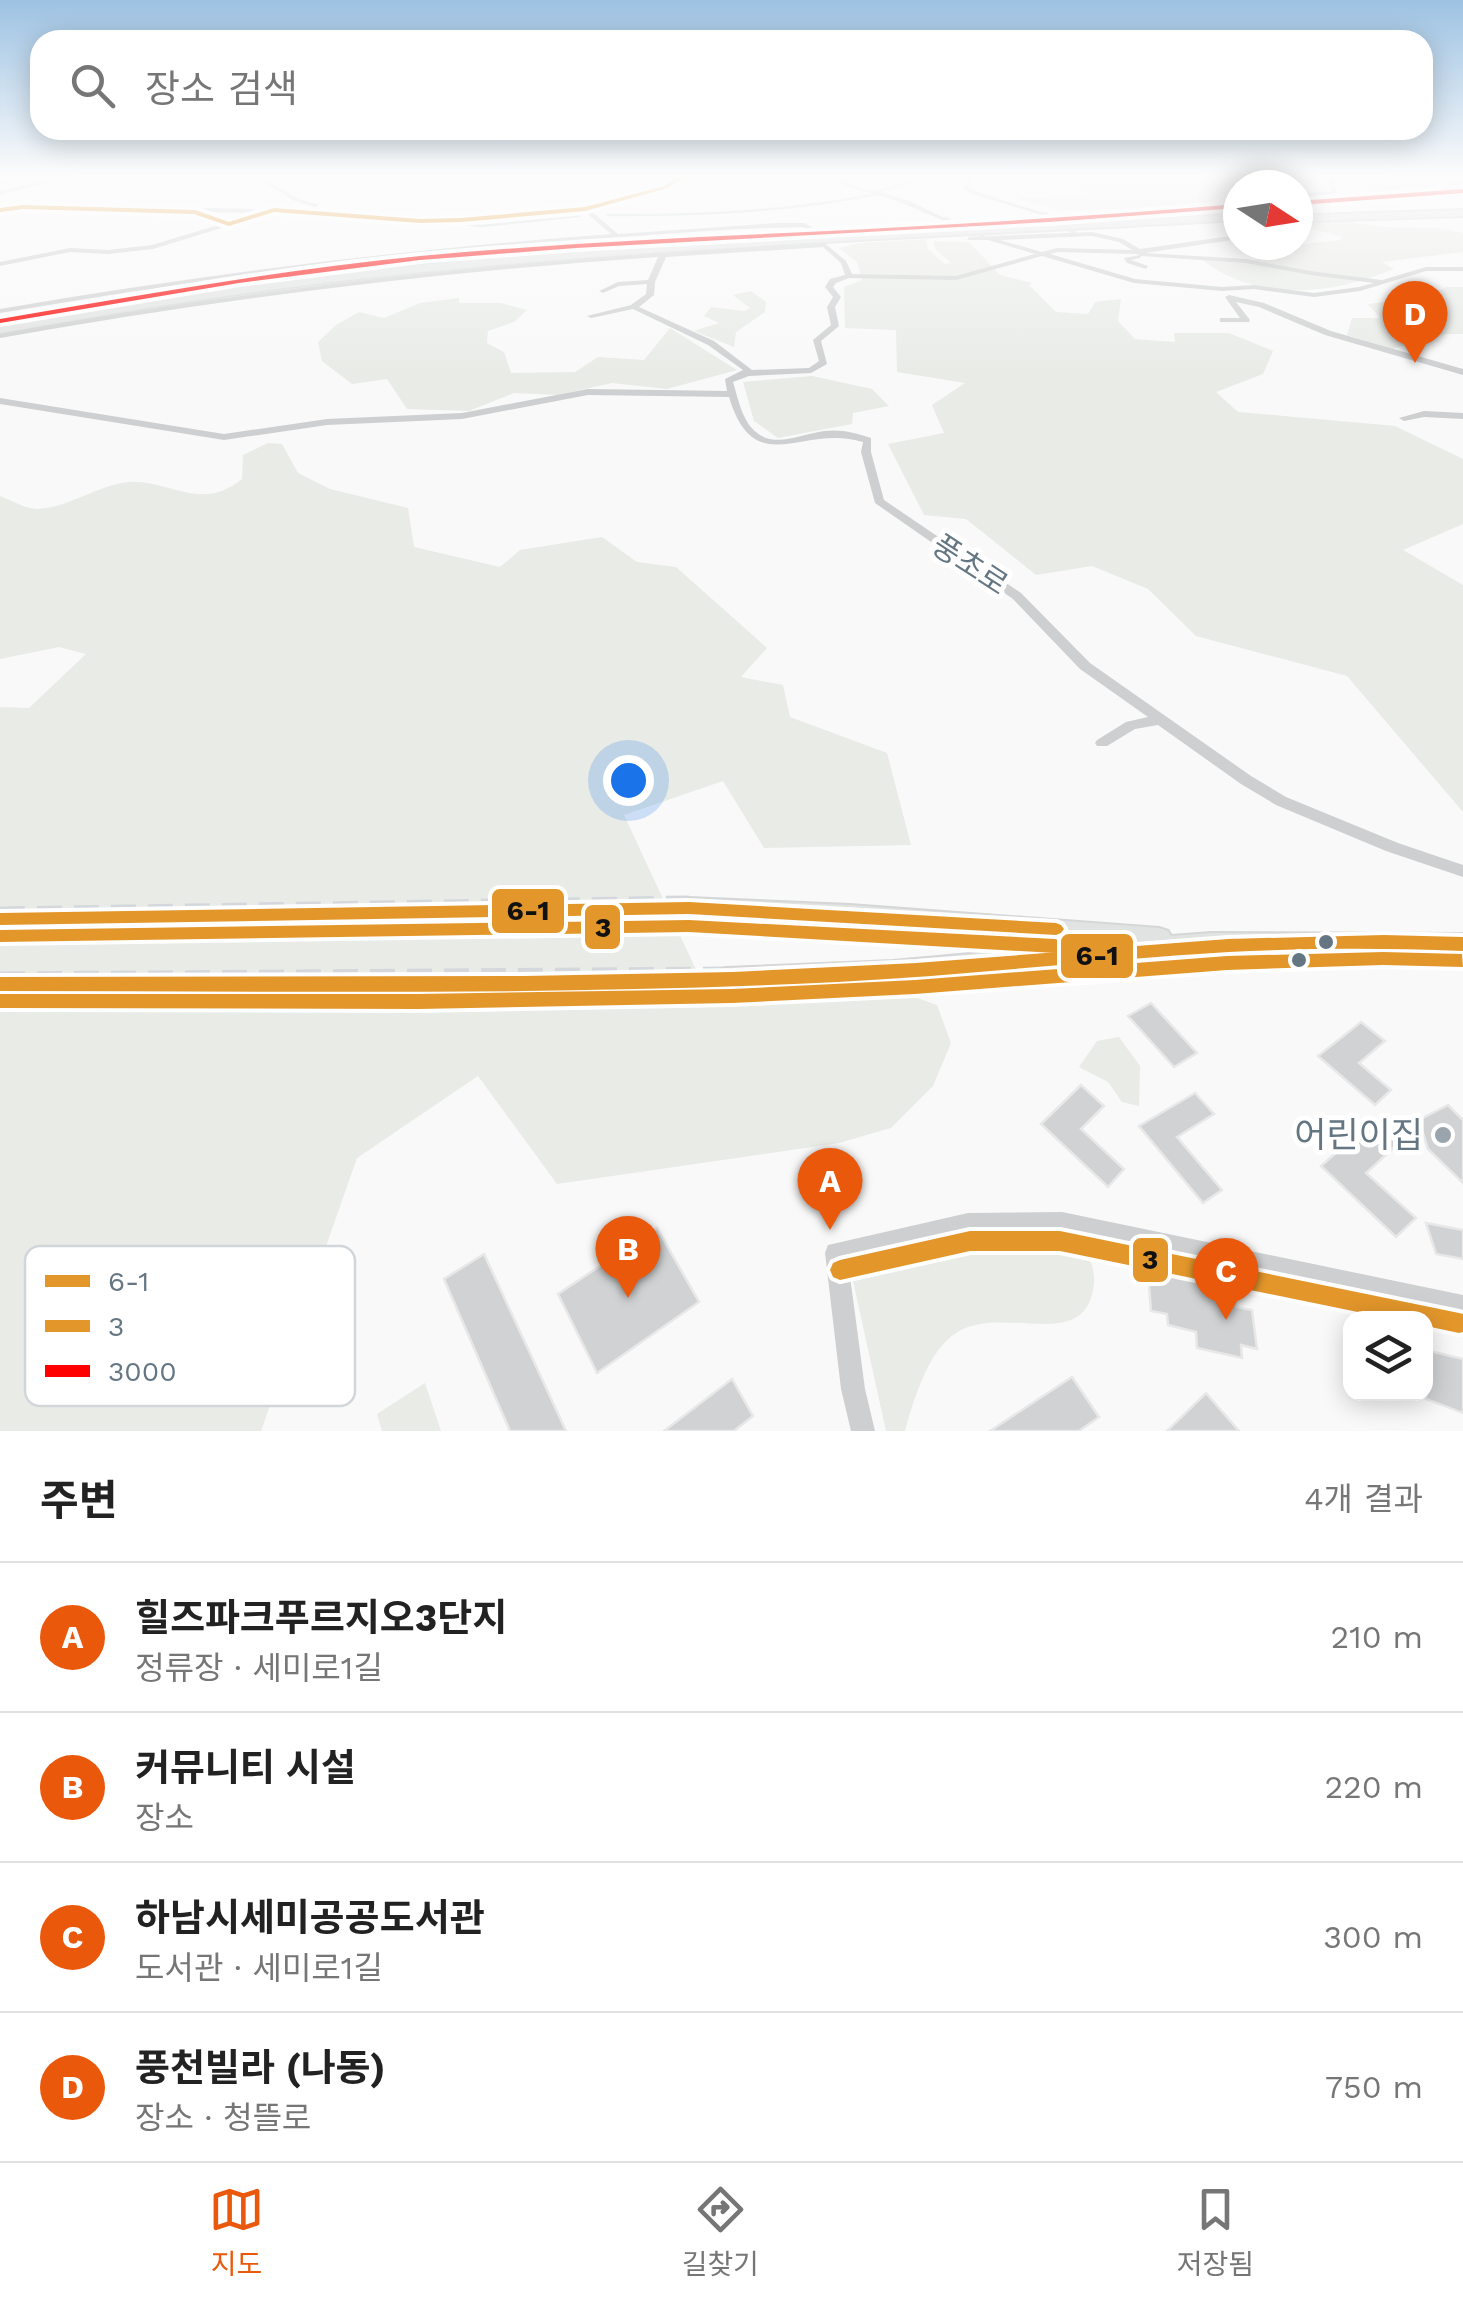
<!DOCTYPE html>
<html lang="ko">
<meta charset="utf-8">
<style>
body{margin:0;font-family:"Work Sans","Noto Sans KR",sans-serif;background:#f2f2f2;color:#222}
.controls{position:absolute;right:30px;bottom:30px;display:grid;overflow:hidden;border-radius:20px;box-shadow:0 5px 25px #0003}
.controls button{width:90px;height:90px;display:grid;place-items:center;padding:0;border:0;border-bottom:2px solid #e0e0e0;background:#fff;color:#222;font:50px sans-serif}
.compass{position:absolute;left:1223px;top:170px;width:90px;height:90px;border-radius:50%;background:#fff;box-shadow:0 5px 25px #0003;rotate:102deg}
.you{position:absolute;left:628px;top:780px;width:35px;height:35px;margin:-25px;border:8px solid #fff;border-radius:50%;background:#1a73e8;box-shadow:0 0 0 15px #1a73e833}
.badge{display:grid;place-items:center;width:65px;height:65px;border-radius:50%;background:#ea580c;color:#fff;font-size:32px;font-weight:700}
.pin{position:absolute;translate:-50% -82px;filter:drop-shadow(0 2px 5px #0008)}
.pin::after{content:'';position:absolute;top:52px;width:35px;height:30px;background:inherit;clip-path:polygon(0 0,100% 0,50% 100%)}
.list{margin:0;padding:0;list-style:none}
h2{display:flex;justify-content:space-between;align-items:center;height:130px;margin:0;padding:0 40px;font-size:42px}
h2 small{font-size:32px;font-weight:400;color:#767676}
.list li{display:grid;grid-template-columns:65px 1fr auto;gap:30px;align-items:center;box-sizing:border-box;height:150px;padding:0 40px;border-top:2px solid #e0e0e0}
.list b{display:block;font-size:38px;white-space:nowrap}
.list p{margin:0;font-size:32px;white-space:nowrap;color:#767676}
.list em{font-size:32px;font-style:normal;color:#767676}
.icon{flex:none;width:55px;height:55px;fill:none;stroke:currentColor;stroke-width:2;stroke-linecap:round;stroke-linejoin:round}
.map{position:relative;flex:none;width:1463px;height:1431px;overflow:hidden}
.search{position:absolute;background:#fff;box-shadow:0 5px 25px #0003;left:30px;right:30px;top:30px;height:110px;display:flex;align-items:center;gap:25px;box-sizing:border-box;padding:0 35px;border-radius:30px;color:#767676;font-size:38px}
.sheet{height:730px;background:#fff}
nav{display:flex;justify-content:space-around;align-items:center;box-sizing:border-box;height:140px;border-top:2px solid #e0e0e0;background:#fff;font-size:28px;color:#767676}
nav a{display:grid;justify-items:center;gap:5px}
nav .on{color:#ea580c}
.map>svg:first-child{display:block}
</style>
<div class="map">
<svg width="1463" height="1431" viewBox="0 0 1463 1431">
<rect width="100%" height="100%" fill="#f9f9f9"/>
<path fill="#e8ebe6" d="M1015 175 1233 177V189L1211 202 1131 209 1061 210 1015 198 1087 196 1083 186Z
M1343 175H1438L1447 182C1419 188 1363 200 1343 175Z
M1346 220C1385 233 1422 222 1463 233V252L1382 262 1394 269C1331 295 1257 303 1201 259L1258 260 1256 249 1340 240 1342 237 1298 225V221Z
M926 239 928 249 945 264 951 263 935 249 933 241 969 242 1000 275 1032 283 1029 285 1056 312 1088 314 1095 302 1121 299 1118 321 1135 339 1175 342 1174 333H1229L1273 351 1263 374 1216 392 1238 412 1395 426 1463 459V524L1403 550 1463 585V812L1347 676 1196 636 1148 589 1092 566 1036 575 966 519 924 515 888 444 944 433 932 405 965 383 897 372 896 330 845 328 844 287 862 280 857 262 839 248 860 243Z
M1446 287H1463V334H1446L1392 349 1347 335 1352 318H1380L1368 304 1433 295Z
M751 291 766 302 765 312 736 332 734 347 694 331 719 323 704 316 711 307 744 311 750 308 733 295Z
M459 298V303H501L527 310 514 322 488 331 487 343 504 352 511 373 575 372 598 357 644 360 670 328 737 370 667 389 612 383 558 395 514 393 469 411 407 409 387 379 352 384 322 361 318 342 336 325 359 312 384 318 420 303Z
M812 376 872 389 889 406 853 413 852 424 778 438 754 421 743 382Z
M268 443 282 444 298 473 330 489 408 508 414 547 500 567 520 550 602 537 637 562 676 567 767 648 741 677 783 685 790 717 887 753 911 845 764 848 723 781 624 815 699 976 732 992 891 989 937 1005 951 1043 933 1086 891 1128 839 1143 557 1184 478 1076 357 1158 261 1431H0V707L29 708 86 654 59 647 0 659V496C11 500 26 509 37 509 68 508 98 485 129 482 168 479 201 513 242 479L243 455Z
M1119 1037 1140 1066 1139 1106 1122 1102 1108 1082 1079 1067 1097 1041Z
M1030 1231C1049 1235 1074 1235 1086 1253 1093 1264 1096 1277 1093 1290 1081 1354 997 1301 953 1335 927 1354 913 1402 905 1431H886L853 1281 855 1263C893 1234 981 1235 1030 1231Z
M425 1383 441 1431H382L377 1414Z"/>
<g fill="none" stroke-linecap="round" stroke-linejoin="round">
<path stroke="#ced6d9" stroke-width="2.5" d="M909 183 941 175
M608 215C698 216 788 212 876 194
M458 223 482 226 580 216"/>
</g>
<path fill="#d0d2d3" stroke="#e8e8e8" stroke-width="2.5" d="M1151 1003 1197 1053 1174 1067 1128 1016Z
M1361 1022 1385 1041 1359 1063 1391 1090 1375 1105 1318 1056Z
M1081 1085 1104 1106 1081 1129 1124 1169 1108 1187 1041 1124Z
M1195 1093 1214 1114 1177 1137 1222 1190 1203 1203 1139 1126Z
M1448 1105 1463 1120V1183L1428 1149 1419 1120Z
M1372 1121 1398 1144 1366 1173 1416 1218 1396 1237 1321 1166Z
M1426 1223 1463 1230V1259L1436 1254Z
M657 1228 699 1302 597 1373 558 1294Z
M484 1254 566 1431H510L444 1279Z
M1148 1272 1234 1290 1236 1307 1252 1310 1257 1349 1241 1345 1242 1358 1197 1348 1196 1332 1168 1325 1167 1314 1151 1311Z
M1426 1350 1463 1359V1413L1426 1399Z
M1072 1377 1099 1417 1079 1431H990Z
M732 1379 753 1416 734 1431H664Z
M1206 1393 1239 1431H1167Z"/>
<g fill="none" stroke-linecap="round" stroke-linejoin="round">
<path stroke="#d4d8dc" stroke-width="6" stroke-dasharray="6 4" stroke-linecap="butt" d="M1219 204 1238 233
M1044 214 1078 234
M944 219 984 237
M637 238 653 252"/>
<path stroke="#d4d8dc" stroke-width="25" stroke-dasharray="25 12" stroke-linecap="butt" d="M0 919 689 908
M0 984 726 979"/>
<g stroke="#d5d6d7" stroke-width="4">
<path id="secondary" d="M1439 175H1448L1460 184 1453 186Z
M689 898 850 905 1159 928 1168 931 1171 936 1211 933 1463 934V954L1211 953 893 983 726 990 717 987 713 979 717 971 726 968 893 961 1092 943 850 925 689 918 680 915 677 908 680 901Z"/>
</g>
<g stroke="#d5d6d6" stroke-width="4">
<path id="highway" d="M1463 188V194L1298 206V200Z
M1463 210V216L1313 221 1307 218 1313 215Z
M1238 214V220C928 238 616 247 307 285 204 298 102 315 0 333V325C102 307 204 289 307 277 616 240 928 231 1238 214Z"/>
</g>
<path fill="#cecfd0" fill-rule="evenodd" d="M9 175 25 177 4 185V183L16 178Z
M68 175H76L0 195V191Z
M252 175H258L299 199 319 205 316 207 295 201Z
M681 175H687L668 188 590 210 618 234 778 223H804L816 229 813 231 803 227C734 228 666 234 598 239 397 254 198 279 0 313V309C203 274 406 249 611 234L584 211 420 223 274 212 153 249 108 254 70 252 0 266V262L70 248 108 250 152 245 274 208 420 219 585 207 664 186Z
M827 175C842 176 857 191 874 190 896 188 917 175 940 175L880 192 909 201 947 219 942 220 895 200 846 186Z
M956 175 972 178 969 188 977 192 1047 214 1042 215 973 194 963 189 967 180Z
M1326 175H1332L1337 193 1298 198V194L1332 191Z
M1238 198V202L1219 206 1216 204Z
M23 205 254 209 257 211 254 213 23 209 0 212V208Z
M1238 231V236L1232 240 1145 253 1246 259 1310 271 1382 280 1426 267H1463V271H1426L1360 291 1314 297 1254 289 1222 291 1134 283 1042 256 956 280 849 278 836 283 833 287 841 297 835 307 839 326 821 341 827 364 811 373 749 376 733 382C738 398 742 421 756 432 775 449 804 433 825 431 842 429 855 433 871 438V452L884 500 1021 593 1090 663 1251 776 1286 797 1398 843 1463 865V877L1386 851 1276 805 1241 784 1158 725 1135 729 1107 746H1097L1095 743 1097 740 1126 722 1148 717 1080 669 1013 599 875 503 861 452 863 442C802 423 755 482 729 397L588 395 462 419 327 425 224 440 0 404V398L224 434 327 419 462 413 588 389 727 391 725 379 743 370 708 345 633 309 591 318 587 316 631 305 646 294 647 284 619 286 603 293 599 291 618 282 648 280 658 257C437 272 218 299 0 338V334C216 295 432 269 651 254L650 252 653 250 660 253 819 243 822 241 846 261 852 274 956 276 1035 254 988 240H967L969 237 1092 232 1123 239 1140 249 1230 236ZM1092 236 1119 242 1132 250 1057 248 1042 252 1000 240ZM823 247 841 263 845 275 830 279 825 287 833 297 827 307 831 325 813 340 819 361 809 368 752 370 714 341 639 307 654 295 655 282 666 257ZM1057 252 1137 254 1140 255 1124 258 1127 263 1146 269 1148 266 1131 260 1140 258 1141 256 1246 263 1310 275 1374 283 1359 287 1314 293 1254 285 1222 287 1135 279 1050 254Z
M1229 295 1264 303 1331 331 1463 369V375L1325 335 1259 307 1236 302 1250 320 1249 322H1220V318H1240L1225 297Z
M1424 411 1463 413V419L1424 417 1404 421 1399 418Z
M1062 1212 1463 1295V1317L1062 1234 968 1235 848 1261 865 1389 875 1431H851L841 1389 825 1253 828 1245 968 1213Z"/>
<use href="#secondary" fill="#e1e2e2" fill-rule="evenodd"/>
<use href="#highway" fill="#e1e2e2" fill-rule="evenodd"/>
<g stroke="#fff" stroke-width="8">
<path id="bus-1" d="M681 175H687L668 188 585 211 461 222 420 223 274 212 229 226 194 214 23 209 0 212V208L23 205 195 210 229 222 274 208 420 219 461 218 585 207 664 186Z
M689 902 1056 923 1061 925 1064 929 1061 933 1056 935 689 914 0 925V913Z
M1384 935 1463 937V951C1385 948 1307 948 1229 952 1098 960 968 975 838 982 559 996 279 991 0 991V977L524 976 733 972 916 963 1228 939Z"/>
</g>
<g stroke="#fff" stroke-width="8">
<path id="bus-2" d="M689 920 1055 939 1061 941 1063 946 1061 951 1055 953 689 932 0 942V930Z
M1383 952 1462 954 1463 967 1383 965 1227 970 915 994 732 1003 418 1009 0 1008V994H418L732 989 915 980 1227 956Z
M970 1231H1060L1459 1313 1463 1314V1332L1459 1333 1426 1326V1318H1387L1060 1251H970L840 1280 833 1277 830 1270 833 1263 840 1260Z"/>
</g>
<g stroke="#fff" stroke-width="8">
<path id="bus-3" d="M1463 189V193L1298 205V201Z
M1238 204V208L1049 222 576 248 420 260 239 283 0 323V319C140 295 279 270 420 256 549 244 678 238 806 232 950 225 1094 216 1238 204Z"/>
</g>
<use href="#bus-1" fill="#e3972b" fill-rule="evenodd"/>
<use href="#bus-2" fill="#e3972b" fill-rule="evenodd"/>
<use href="#bus-3" fill="#f00" fill-rule="evenodd"/>
</g>
<linearGradient id="sky" x2="0" y2="1"><stop stop-color="#9dc2e2"/><stop offset="0.47" stop-color="#fcfcfc"/><stop offset="1" stop-color="#fcfcfc" stop-opacity="0"/></linearGradient>
<rect width="1463" height="375" fill="url(#sky)"/>
<g fill="#657683" stroke="#fff" stroke-width="4">
<circle cx="1326" cy="942" r="9"/>
<circle cx="1299" cy="960" r="9"/>
</g>
<circle fill="#99a4ac" stroke="#fff" stroke-width="4" cx="1443" cy="1135" r="10"/>
<g text-anchor="middle" stroke-width="10" stroke-linejoin="round" paint-order="stroke">
<g font-size="30" fill="#657683" stroke="#fff">
<text transform="translate(970 565) rotate(33)" y="10">풍초로</text>
</g>
<g font-size="35" fill="#657683" stroke="#fff" text-anchor="end">
<text x="1423" y="1147">어린이집</text>
</g>
</g>
<rect x="25" y="1246" width="330" height="160" rx="15" fill="#fff" stroke="#d1d6da" stroke-width="2.5"/>
<rect x="45" y="1275" width="45" height="12" fill="#e3972b"/>
<rect x="45" y="1320" width="45" height="12" fill="#e3972b"/>
<rect x="45" y="1365" width="45" height="12" fill="#f00"/>
<g font-size="28" fill="#657683">
<text x="108" y="1291">6-1</text>
<text x="108" y="1336">3</text>
<text x="108" y="1381">3000</text>
</g>
<g stroke="#fff" stroke-width="4">
<rect x="490" y="887" width="76" height="48" rx="10" fill="#e3972b"/>
<rect x="583" y="903" width="39" height="48" rx="10" fill="#e3972b"/>
<rect x="1059" y="932" width="76" height="48" rx="10" fill="#e3972b"/>
<rect x="1131" y="1236" width="39" height="48" rx="10" fill="#e3972b"/>
</g>
<g font-size="28" text-anchor="middle" font-weight="bold" fill="#111">
<text x="528" y="920">6-1</text>
<text x="603" y="937">3</text>
<text x="1097" y="965">6-1</text>
<text x="1150" y="1269">3</text>
</g>
</svg>
<div class="controls">
<button><svg class="icon" aria-label="layers" viewBox="0 0 24 24"><path d="M12 4l9 5-9 5-9-5zM3 14l9 5 9-5"/></svg></button>
</div>
<svg class="compass" viewBox="-18 -18 36 36"><path d="M0-13l5 13h-10z" fill="#e53935"/><path d="M0 13l5-13h-10z" fill="#767676"/></svg>
<div class="you"></div>
<div class="pin badge" style="left:830px;top:1230px">A</div>
<div class="pin badge" style="left:628px;top:1298px">B</div>
<div class="pin badge" style="left:1226px;top:1320px">C</div>
<div class="pin badge" style="left:1415px;top:363px">D</div>
<div class="search"><svg class="icon" aria-label="search" viewBox="0 0 24 24"><circle cx="10" cy="10" r="6"/><path d="M15 15l6 6"/></svg>장소 검색</div>
</div>
<section class="sheet">
<h2>주변<small>4개 결과</small></h2>
<ul class="list">
<li><span class="badge">A</span><div><b>힐즈파크푸르지오3단지</b><p>정류장 · 세미로1길</p></div><em>210 m</em></li>
<li><span class="badge">B</span><div><b>커뮤니티 시설</b><p>장소</p></div><em>220 m</em></li>
<li><span class="badge">C</span><div><b>하남시세미공공도서관</b><p>도서관 · 세미로1길</p></div><em>300 m</em></li>
<li><span class="badge">D</span><div><b>풍천빌라 (나동)</b><p>장소 · 청뜰로</p></div><em>750 m</em></li>
</ul>
</section>
<nav>
<a class="on"><svg class="icon" aria-label="map" viewBox="0 0 24 24"><path d="M3 6l6-2 6 2 6-2v14l-6 2-6-2-6 2zM9 4v14M15 6v14"/></svg>지도</a>
<a><svg class="icon" aria-label="directions" viewBox="0 0 24 24"><path d="M12 3l9 9-9 9-9-9zM9 14v-3h6M13 9l2 2-2 2"/></svg>길찾기</a>
<a><svg class="icon" aria-label="saved" viewBox="0 0 24 24"><path d="M7 4h10v16l-5-4-5 4z"/></svg>저장됨</a>
</nav>
